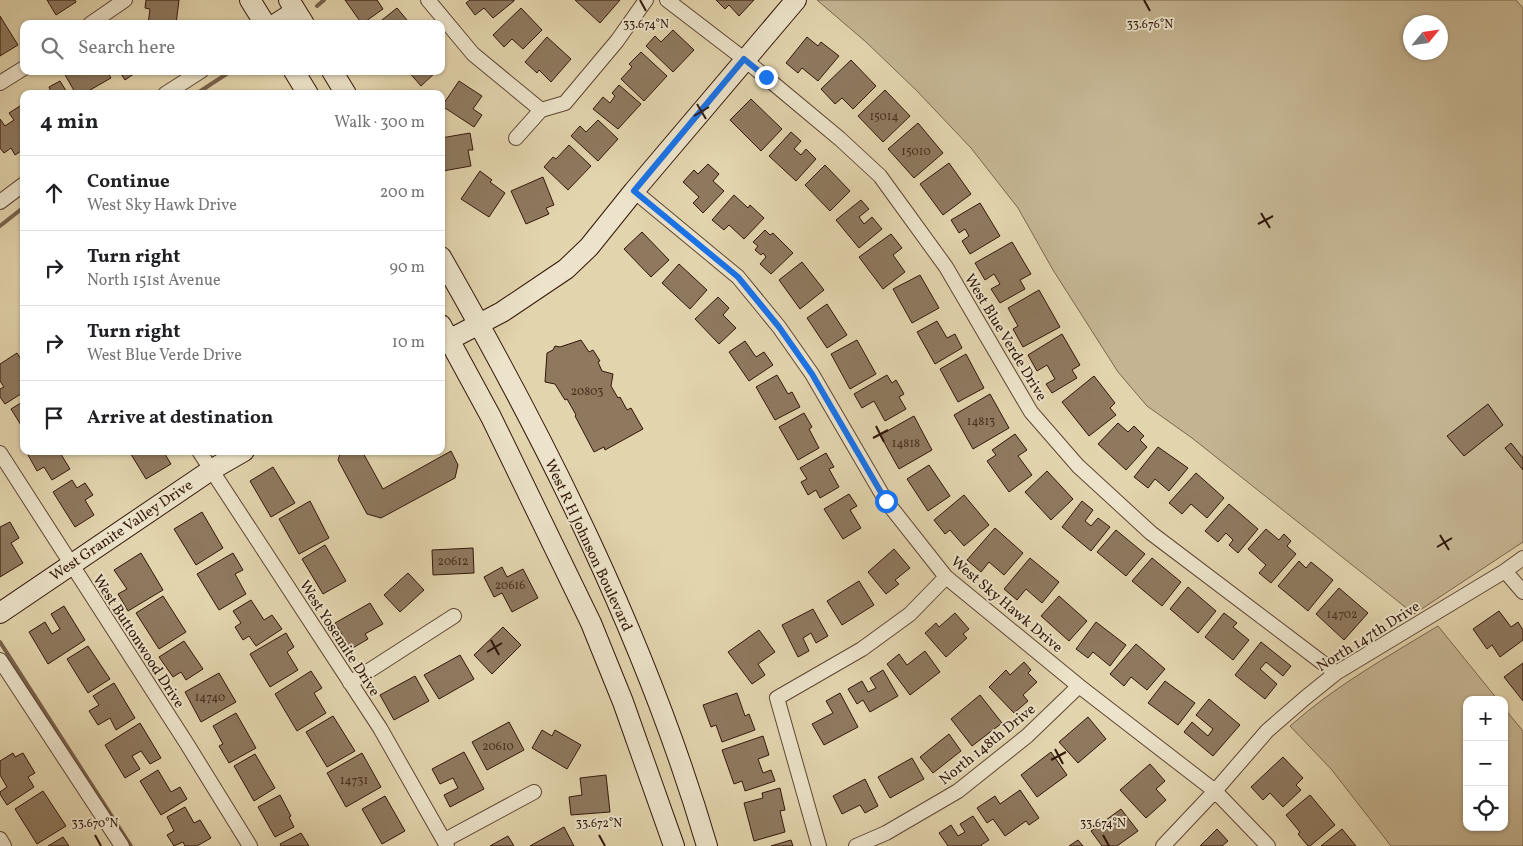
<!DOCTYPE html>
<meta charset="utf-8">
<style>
body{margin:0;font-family:Vollkorn,serif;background:#f6f6f6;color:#202124}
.controls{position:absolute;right:15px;bottom:15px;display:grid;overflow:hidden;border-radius:10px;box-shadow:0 1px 4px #0004}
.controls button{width:45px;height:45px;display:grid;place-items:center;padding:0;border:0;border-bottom:1px solid #e0e0e0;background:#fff;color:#202124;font:25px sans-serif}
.compass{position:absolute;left:1403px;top:15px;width:45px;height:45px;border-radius:50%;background:#fff;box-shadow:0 1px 4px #0004;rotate:61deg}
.stop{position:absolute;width:15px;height:15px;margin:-11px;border:4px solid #1a73e8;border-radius:50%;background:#fff}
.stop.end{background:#1a73e8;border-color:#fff;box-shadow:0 1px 5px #0008}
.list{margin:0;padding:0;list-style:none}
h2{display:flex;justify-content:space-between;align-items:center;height:65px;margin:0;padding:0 20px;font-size:21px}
h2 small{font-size:16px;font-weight:400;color:#757577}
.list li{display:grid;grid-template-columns:32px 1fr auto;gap:15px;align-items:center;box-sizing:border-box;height:75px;padding:0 20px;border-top:1px solid #e0e0e0}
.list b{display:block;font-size:19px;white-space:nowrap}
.list p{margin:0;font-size:16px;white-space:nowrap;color:#757577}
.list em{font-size:16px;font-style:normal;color:#757577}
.icon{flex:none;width:28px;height:28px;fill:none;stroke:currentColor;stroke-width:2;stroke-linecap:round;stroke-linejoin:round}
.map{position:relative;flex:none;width:1523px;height:846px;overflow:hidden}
.search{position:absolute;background:#fff;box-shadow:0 1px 4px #0004;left:20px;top:20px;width:425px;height:55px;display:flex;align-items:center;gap:12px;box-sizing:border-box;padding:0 18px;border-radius:10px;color:#757577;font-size:19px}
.panel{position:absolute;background:#fff;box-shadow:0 1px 4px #0004;left:20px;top:90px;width:425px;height:365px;border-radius:10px}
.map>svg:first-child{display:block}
</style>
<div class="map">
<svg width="1523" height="846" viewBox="0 0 1523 846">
<rect width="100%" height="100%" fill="#e2d4ad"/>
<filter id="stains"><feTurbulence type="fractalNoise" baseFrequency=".004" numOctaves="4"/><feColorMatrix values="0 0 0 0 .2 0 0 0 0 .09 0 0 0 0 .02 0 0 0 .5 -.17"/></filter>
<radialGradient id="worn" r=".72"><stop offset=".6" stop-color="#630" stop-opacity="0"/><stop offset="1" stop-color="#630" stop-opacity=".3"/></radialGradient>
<path fill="#c4b491" stroke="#7b664e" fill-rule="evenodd" d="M817 0H1516L1523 8V542L1414 614 1192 438 1147 406 1118 372 1053 270 1018 208 971 148 917 91 866 42ZM1410 22H1440V52H1410Z
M1438 626 1498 700H1467V827H1504V708L1523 731V846H1391L1331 769 1290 726C1335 686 1387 657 1438 626Z"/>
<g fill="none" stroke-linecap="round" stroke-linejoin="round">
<path stroke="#78624b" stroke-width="4" d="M317 6 324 0
M196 94 231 71
M0 226 24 207
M0 642 131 846"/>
</g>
<path fill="#8e795f" stroke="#32170a" d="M47 0H75L76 2 56 15Z
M146 0H179L176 24H148L150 9 145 8Z
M345 0H377L383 9 362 24Z
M470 0H514V1L493 18 484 8 475 15 466 3Z
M575 0H620L600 23Z
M716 0H754L739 16 729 5 725 9Z
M397 8 407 20 404 22 406 24H377Z
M521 8 542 30 523 49 512 39 504 47 493 35Z
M0 16 18 45 0 56Z
M673 30 694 50 673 72 646 46 655 36 661 42Z
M547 37 571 59 551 82 539 70 537 73 525 62Z
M807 37 818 46 821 42 839 56 818 81 802 68 798 73 786 63Z
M641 52 667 76 644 101 621 79 632 67 629 64Z
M851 60 876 86 853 109 842 98 835 104 821 89Z
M67 71H107L111 78 83 94H76L64 73Z
M119 71H138L125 80Z
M408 71H437L421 86Z
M60 81 68 94H52L49 87Z
M459 81 482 96 473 109 482 115 474 127 442 106Z
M619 85 641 104 618 129 593 109 603 97 610 103 615 96 612 93Z
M885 90 910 116 883 142 858 116Z
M751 99 782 129 761 151 730 120Z
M20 106 24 111V140L21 141 24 149 15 155 11 148 4 153 0 148V119L5 126 14 120 9 113Z
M598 120 618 139 598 161 571 136 580 126 586 132Z
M918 123 943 153 914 178 888 149Z
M791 132 801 141 794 149 801 155 806 149 816 159 796 181 769 156Z
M470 133 473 150H468L471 166 443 171 441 138Z
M569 145 591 166 568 190 544 167 553 157 556 159Z
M949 163 971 194 943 215 920 184Z
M708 164 719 174 713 181 724 191 703 213 693 203 699 197 683 182 694 170 698 174Z
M825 165 850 191 830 211 805 185Z
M480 171 492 180 490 182 505 193 489 217 461 199Z
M543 177 554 205 546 208 549 214 526 224 511 191Z
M734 195 748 208 750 205 764 218 744 239 729 225 724 230 712 220Z
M861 200 869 209 859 217 864 224 872 217 882 229 859 248 836 220Z
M980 203 1000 236 970 254 962 241 969 236 965 229 959 233 951 220Z
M765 230 770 235 773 233 793 253 771 274 760 264 766 257 763 253 761 255 755 250 758 246 753 242Z
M642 232 669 260 651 277 624 249Z
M891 234 902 248 893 255 905 272 883 289 859 257Z
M1012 242 1031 274 1020 280 1025 289 1000 303 991 289 1000 284 994 274 985 280 975 263Z
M802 262 824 290 800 309 779 280Z
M679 264 707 290 690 309 662 283Z
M920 275 939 308 912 323 893 289Z
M1039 290 1060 327 1023 347 1013 329 1018 326 1008 308Z
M718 297 729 308 723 315 736 328 719 344 695 319Z
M827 304 847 335 827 348 807 318Z
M937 321 947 338 955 334 962 348 935 364 917 332Z
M1062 334 1080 365 1072 370 1077 378 1052 393 1046 384 1055 379 1047 365 1037 371 1028 355Z
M581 340 589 352 593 350 600 361 598 362 602 371 613 374 611 386 618 398 620 397 627 410 631 408 643 429 605 450 604 447 594 452 575 416 576 415 567 399 565 400 555 384 545 382 547 353 553 350 555 346 560 347Z
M857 340 876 374 850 389 831 354Z
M745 341 756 357 764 352 773 365 749 381 729 352Z
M17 353 24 364V392L5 404 0 397V389L4 387 0 381V364Z
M966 354 984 388 958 402 940 369Z
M777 375 788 394 792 392 800 407 775 420 756 387Z
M887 375 892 383 896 380 904 394 899 397 906 409 885 421 874 401 862 408 854 394Z
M1094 376 1115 403 1110 408 1116 415 1089 436 1062 402Z
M990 394 1009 428 973 449 954 415Z
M24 401V430L11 409Z
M1488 404 1503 425 1464 456 1447 436Z
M804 413 812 427 809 429 819 448 798 460 779 427Z
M914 416 932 450 899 469 880 435Z
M1118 423 1128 432 1134 426 1144 436 1140 440 1147 447 1126 470 1098 444Z
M1015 434 1027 450 1018 456 1032 475 1009 492 987 461 996 455 992 450Z
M1511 443 1523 458V470L1505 448Z
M1158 447 1188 468 1169 491 1155 479 1148 488 1134 477Z
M33 451H59L70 469 52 480 44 467 37 471 28 455Z
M129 451H163L171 464 146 479Z
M341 451H362L383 489 451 451 458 465 455 478 381 518 367 514 338 460Z
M826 453 834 467 829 469 839 487 820 498 816 490 808 495 801 482 807 479 800 468Z
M929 465 950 496 928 511 907 479Z
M273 467 295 503 271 517 250 481Z
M1047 471 1073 499 1051 520 1025 492Z
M1196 473 1224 498 1207 518 1191 504 1182 514 1169 503Z
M72 480 77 488 85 483 93 495 85 500 94 515 75 527 53 492Z
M849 494 857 506 850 510 861 528 843 539 824 509Z
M964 495 989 525 964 546 950 530 945 534 934 520Z
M310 501 329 538 299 554 279 519Z
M1082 501 1093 510 1085 521 1091 526 1098 518 1110 527 1091 551 1062 527Z
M1229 504 1258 529 1238 553 1229 545 1233 540 1226 533 1218 542 1205 531Z
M202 512 223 548 196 565 174 529Z
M10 522 19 538 11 543 23 563 0 577V527Z
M995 528 1023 553 1004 575 989 562 981 572 967 560Z
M1266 529 1279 540 1284 534 1291 541 1287 546 1296 554 1271 583 1259 573 1266 565 1248 549Z
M1116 530 1145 554 1126 576 1097 552Z
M325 545 346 581 323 594 302 559Z
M473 548 474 573 433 575 432 550Z
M894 549 910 568 895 580 899 584 886 594 868 572Z
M141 553 163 590 128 611 118 594 127 589 114 570Z
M233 553 243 570 235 574 246 594 219 610 197 574Z
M1030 558 1059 582 1042 603 1026 589 1017 600 1004 589Z
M1152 558 1181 582 1162 606 1132 581Z
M1299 561 1306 568 1311 562 1333 580 1308 611 1278 586Z
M502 567 507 577 523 569 538 598 512 612 502 593 494 597 484 577Z
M408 573 424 590 400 612 384 595Z
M859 581 874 605 842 625 827 601Z
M1188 587 1216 611 1198 633 1170 609Z
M1339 588 1368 613 1344 640 1316 614Z
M163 596 186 632 159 649 136 613Z
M1059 596 1087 621 1069 641 1041 616Z
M251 600 264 620 272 615 282 629 256 646 249 636 243 640 235 627 241 623 233 611Z
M370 603 383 624 365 634 368 639 351 649 335 623Z
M64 606 85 640 48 664 29 632 45 622 52 634 60 629 51 614Z
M813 609 828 636 816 643 811 633 803 638 809 651 798 657 782 625Z
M1499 611 1511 627 1518 622 1523 630V640L1500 657 1492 645 1487 649 1473 629Z
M955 613 969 629 963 634 967 638 946 657 925 633 936 623 939 627Z
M1224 613 1237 623 1233 627 1249 640 1233 660 1205 637Z
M1096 622 1126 645 1110 666 1093 652 1088 658 1076 649Z
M503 627 521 645 492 674 474 655Z
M759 630 775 652 758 664 765 675 752 684 728 652Z
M286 633 294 647 287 652 298 670 270 687 250 654Z
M184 641 203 669 186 680 181 672 173 677 159 657Z
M1261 642 1291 666 1283 676 1266 662 1260 669 1277 684 1265 699 1235 675Z
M1136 644 1165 669 1147 690 1131 677 1124 686 1110 674Z
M88 646 110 679 88 693 67 659Z
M925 651 940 672 910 695 887 664 899 654 907 665Z
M460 655 474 679 439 699 424 675Z
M1024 662 1031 670 1028 673 1037 682 1023 695 1028 701 1014 713 989 687 1006 670 1010 675Z
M1523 663V701L1504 677Z
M883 670 898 696 870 712 863 700 857 704 848 689 862 681 868 692 876 688 870 678Z
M311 671 322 688 314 693 326 713 297 731 275 694Z
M219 673 236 702 201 722 185 692Z
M415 676 429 701 394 720 380 695Z
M1165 681 1195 703 1178 725 1148 703Z
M114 683 135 718 116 730 110 718 98 725 89 711 99 705 93 696Z
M737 693 745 716 749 714 755 730 722 742 716 725 711 727 703 705Z
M840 693 858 727 824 745 812 724 833 713 826 701Z
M980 695 1002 723 972 746 951 719Z
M1209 699 1240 725 1213 756 1184 732 1192 722 1208 736 1213 729 1196 715Z
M236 713 256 748 229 763 219 746 223 744 213 726Z
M333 716 355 751 327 767 306 732Z
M1088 717 1106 739 1078 763 1059 742Z
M509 722 524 750 487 770 472 742Z
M140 723 161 758 150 764 141 751 132 756 140 769 125 778 105 745Z
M542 730 552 736 555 730 581 745 567 769 532 748Z
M949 734 961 751 933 773 920 757Z
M763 736 769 755 758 759 763 773 771 770 775 781 745 791 742 781 734 784 722 750Z
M464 752 484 789 450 807 444 795 458 788 453 778 440 784 432 769Z
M1051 752 1067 775 1037 797 1021 775Z
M13 753 15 757 23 753 35 773 28 777 34 787 7 805 0 794V792L7 787 0 775V761Z
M362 753 381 787 346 807 327 773Z
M255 754 275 788 254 801 234 766Z
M1283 757 1303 778 1296 785 1301 790 1283 807 1270 793 1263 800 1251 787Z
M912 758 924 779 890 798 878 777Z
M1150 764 1165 781 1156 789 1166 800 1146 818 1120 790Z
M158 770 171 792 180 787 187 799 161 815 140 781Z
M606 775 610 812 571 815 569 797 582 795 580 778Z
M865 779 878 806 865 813 860 805 842 814 833 796Z
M780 788 785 810 780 811 785 832 754 841 744 803 763 798 762 793Z
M1020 790 1039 818 1029 825 1026 821 1005 836 993 819 987 823 977 808 995 796 1000 804Z
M43 791 66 826 37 844 15 809Z
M280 795 291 816 289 817 294 827 275 837 258 807Z
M1310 795 1335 825 1310 846H1308L1298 834 1300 832 1286 815Z
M385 796 405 831 382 844 362 809Z
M185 807 194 823 200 820 211 838 197 846H185L183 842 174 846 167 835 174 831 167 817Z
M1121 809 1138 831 1117 846H1102L1091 831Z
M973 816 989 840 981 845 982 846H948L939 833 951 825 958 836 965 832 960 824Z
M564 827 574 846H530Z
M1217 829 1228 841 1222 846H1200Z
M1342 829 1356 846H1321Z
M301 833 309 846H281L280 844Z
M508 836 514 846H490Z
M63 837 69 846H48Z
M791 840 793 846H771Z
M1078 840 1083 846H1069Z"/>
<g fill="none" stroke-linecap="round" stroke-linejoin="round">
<g stroke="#5e4633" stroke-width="16">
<path id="street" d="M428 0 473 54 541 110
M667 0 744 59 840 139 880 176 946 267 1031 412 1078 466 1151 533 1336 673
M90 24 125 0
M0 83 24 68
M165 94 201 71
M516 138 541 110 565 103 617 41 646 0
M634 191 738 277 779 327 812 374 886 501 946 577 1079 686 1215 791 1268 846
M0 202 24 184
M199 451 380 728 447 846
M0 453 187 744 250 846
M1505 571 1523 592
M0 660 122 846
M350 683 454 616
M0 839 4 846
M445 840 534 792
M819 846 777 698 862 649 910 614 946 577
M856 846 886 833 958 791 1027 736 1079 686
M1163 846 1215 791 1267 731 1305 698 1336 673 1505 571 1523 558"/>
</g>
<g stroke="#32170a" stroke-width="22">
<path id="secondary" d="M250 0 265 24
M289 0 304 24
M276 24 296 11
M294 71 308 94
M332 71 346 94
M441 257C548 444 646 639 707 846
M441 325 491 417 591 623 623 702 674 846
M441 344 502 312 566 269 589 247 634 191 796 0
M0 613 211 470 244 451"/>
</g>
<use href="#street" stroke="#ece3ca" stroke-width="14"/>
<use href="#secondary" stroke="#ece3ca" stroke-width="20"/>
</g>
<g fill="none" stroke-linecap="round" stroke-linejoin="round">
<path stroke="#1a73e8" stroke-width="6" d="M766 77 744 59 634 191 738 277 779 327 812 374 886 501"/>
</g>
<path fill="none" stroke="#32170a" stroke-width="2" d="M640 0 646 11M1144 0 1150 11M697 104 706 119M694 116 709 107M1261 213 1270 228M1258 224 1273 216M876 426 884 442M873 438 888 430M1440 535 1449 550M1437 547 1452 538M491 640 499 655M487 652 502 643M1055 749 1063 764M1051 760 1066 752M95 835 101 846M599 835 605 846M1103 835 1109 846"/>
<g text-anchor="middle" stroke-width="4" stroke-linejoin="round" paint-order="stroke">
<g font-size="12" fill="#49301f">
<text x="884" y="120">15014</text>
<text x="916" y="155">15010</text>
<text x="587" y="395">20803</text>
<text x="981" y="425">14813</text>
<text x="906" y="447">14818</text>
<text x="453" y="565">20612</text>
<text x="510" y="589">20616</text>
<text x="1342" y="618">14702</text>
<text x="210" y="701">14740</text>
<text x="498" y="750">20610</text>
<text x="354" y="784">14731</text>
</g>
<g font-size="15" fill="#32170a" stroke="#ece3ca">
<text transform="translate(1006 337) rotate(59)" y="5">West Blue Verde Drive</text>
<text transform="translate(121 530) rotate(-34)" y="5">West Granite Valley Drive</text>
<text transform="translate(589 545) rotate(65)" y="5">West R H Johnson Boulevard</text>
<text transform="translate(1007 604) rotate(40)" y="5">West Sky Hawk Drive</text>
<text transform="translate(1368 636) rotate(-32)" y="5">North 147th Drive</text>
<text transform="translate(340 638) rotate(57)" y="5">West Yosemite Drive</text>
<text transform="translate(139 641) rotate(57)" y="5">West Buttonwood Drive</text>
<text transform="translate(987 744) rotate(-39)" y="5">North 148th Drive</text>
</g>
</g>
<g font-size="12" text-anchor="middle" fill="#32170a" stroke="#ece3ca" stroke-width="4" stroke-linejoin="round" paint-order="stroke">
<text x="646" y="28">33.674°N</text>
<text x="1150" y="28">33.676°N</text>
<text x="95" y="827">33.670°N</text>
<text x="599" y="827">33.672°N</text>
<text x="1103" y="827">33.674°N</text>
</g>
<rect width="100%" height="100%" filter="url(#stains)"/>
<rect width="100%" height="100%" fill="url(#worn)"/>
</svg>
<div class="controls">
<button>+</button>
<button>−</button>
<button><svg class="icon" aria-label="locate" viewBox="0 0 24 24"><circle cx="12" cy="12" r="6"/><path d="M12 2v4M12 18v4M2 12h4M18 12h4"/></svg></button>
</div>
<svg class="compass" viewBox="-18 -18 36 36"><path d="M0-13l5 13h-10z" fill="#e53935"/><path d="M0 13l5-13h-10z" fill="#757577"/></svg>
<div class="stop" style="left:886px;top:501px"></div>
<div class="stop end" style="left:766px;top:77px"></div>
<div class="search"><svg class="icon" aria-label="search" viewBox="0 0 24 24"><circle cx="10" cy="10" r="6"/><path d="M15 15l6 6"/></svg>Search here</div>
<section class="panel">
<h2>4 min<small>Walk · 300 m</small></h2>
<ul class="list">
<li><svg class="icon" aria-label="ahead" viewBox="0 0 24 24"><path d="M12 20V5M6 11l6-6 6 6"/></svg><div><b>Continue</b><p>West Sky Hawk Drive</p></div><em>200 m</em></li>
<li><svg class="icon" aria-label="right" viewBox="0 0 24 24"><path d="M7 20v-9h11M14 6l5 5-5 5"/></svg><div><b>Turn right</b><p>North 151st Avenue</p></div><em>90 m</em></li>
<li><svg class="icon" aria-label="right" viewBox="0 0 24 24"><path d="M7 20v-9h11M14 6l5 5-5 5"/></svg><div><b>Turn right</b><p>West Blue Verde Drive</p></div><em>10 m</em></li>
<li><svg class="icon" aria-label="arrive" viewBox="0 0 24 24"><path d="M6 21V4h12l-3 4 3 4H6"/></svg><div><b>Arrive at destination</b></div></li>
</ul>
</section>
</div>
